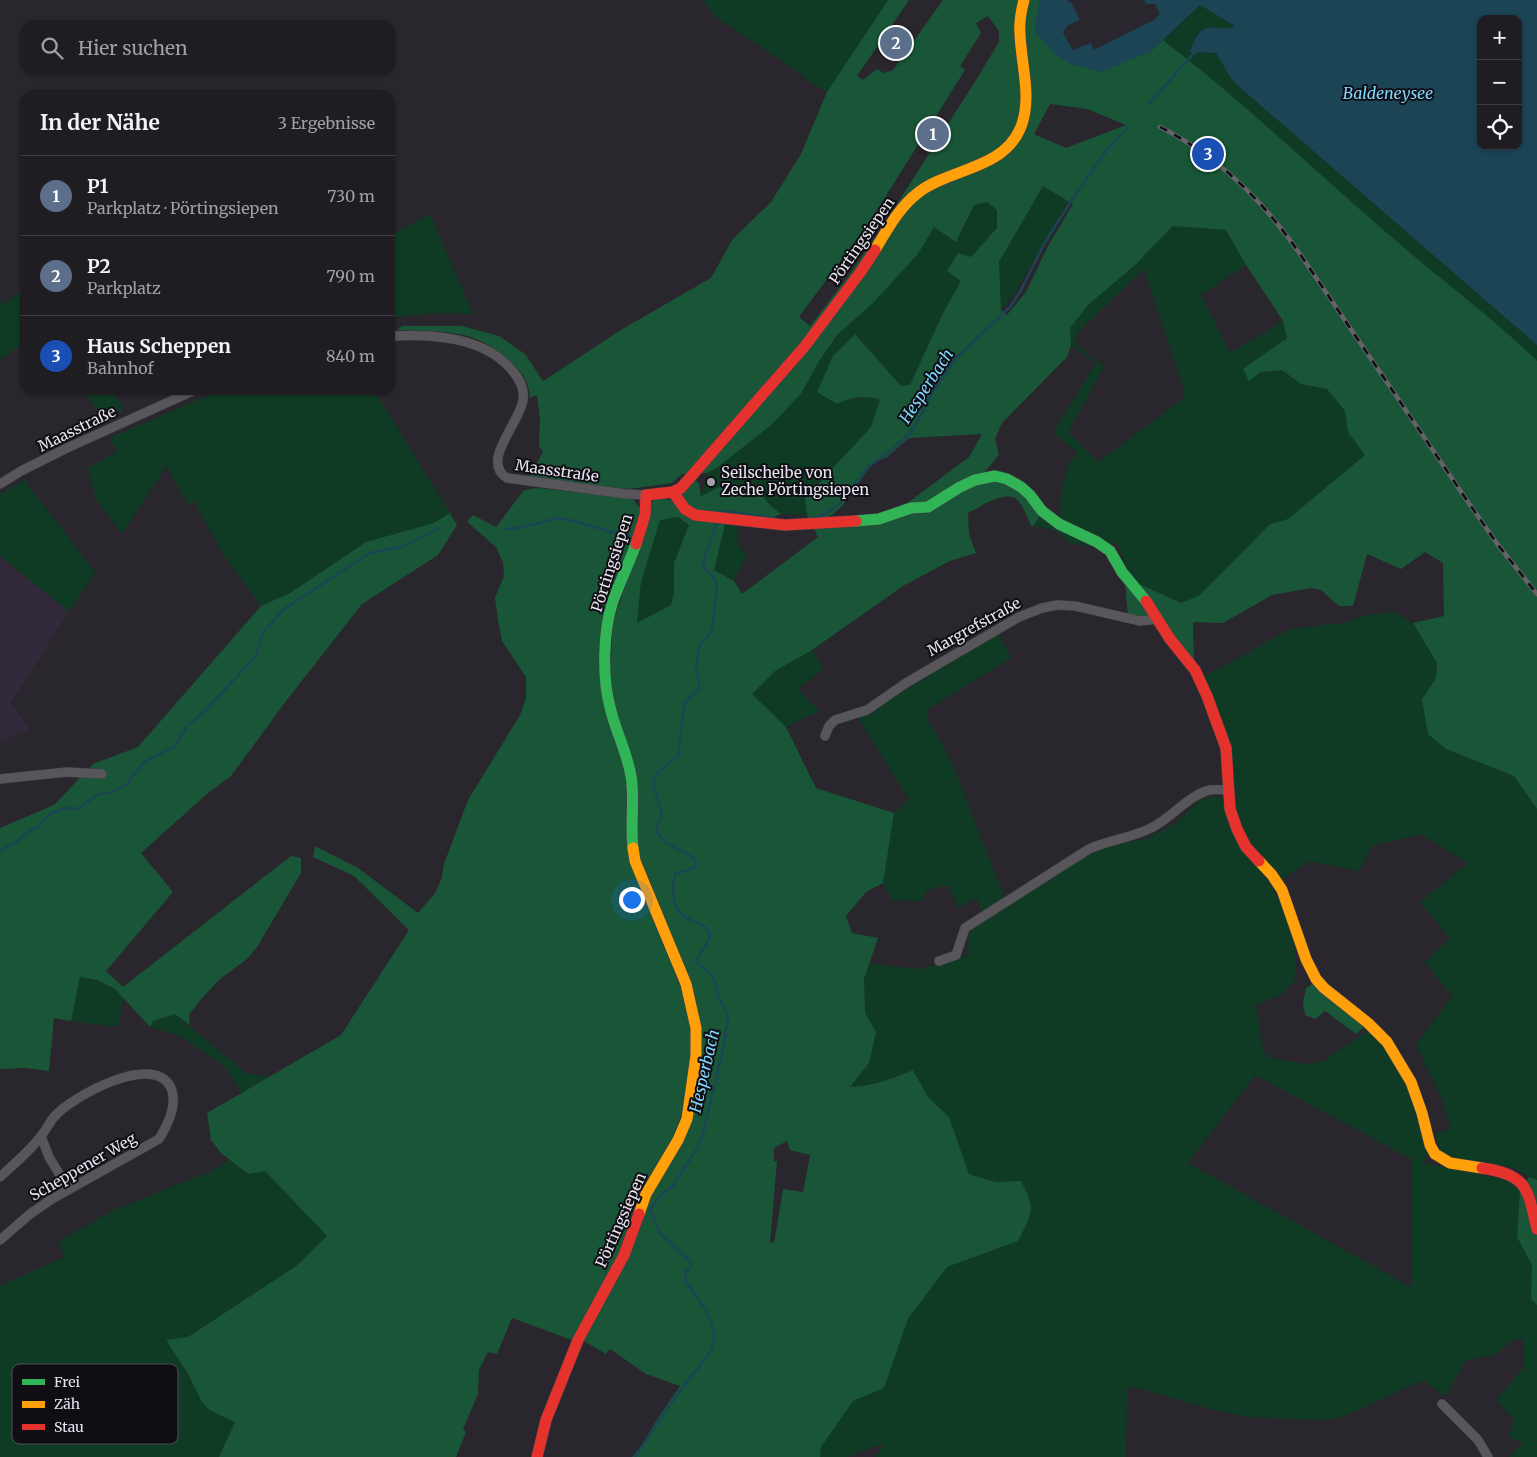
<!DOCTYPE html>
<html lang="de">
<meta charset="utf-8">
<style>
body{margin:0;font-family:Merriweather,serif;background:#2c292f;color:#f1f3f6}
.controls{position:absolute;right:15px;top:15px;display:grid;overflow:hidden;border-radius:10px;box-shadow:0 1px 4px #0004}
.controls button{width:45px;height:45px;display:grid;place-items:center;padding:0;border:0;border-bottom:1px solid #3c3a40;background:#1f1c22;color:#f1f3f6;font:25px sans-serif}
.you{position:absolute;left:631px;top:899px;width:18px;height:18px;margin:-12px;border:4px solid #fff;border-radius:50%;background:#1a73e8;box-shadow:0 0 0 8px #1a73e833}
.badge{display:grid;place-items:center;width:32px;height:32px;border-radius:50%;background:#a5a2aa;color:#fff;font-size:16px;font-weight:700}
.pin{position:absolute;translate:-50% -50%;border:2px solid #fff;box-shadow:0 1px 5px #0006}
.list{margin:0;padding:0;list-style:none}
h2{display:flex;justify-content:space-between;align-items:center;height:65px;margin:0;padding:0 20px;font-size:21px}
h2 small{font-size:16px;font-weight:400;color:#a1a1a5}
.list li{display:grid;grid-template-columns:32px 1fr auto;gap:15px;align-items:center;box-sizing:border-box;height:80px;padding:0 20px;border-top:1px solid #3c3a40}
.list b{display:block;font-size:19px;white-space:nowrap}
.list p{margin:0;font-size:16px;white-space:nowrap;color:#a1a1a5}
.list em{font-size:16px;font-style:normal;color:#a1a1a5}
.icon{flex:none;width:28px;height:28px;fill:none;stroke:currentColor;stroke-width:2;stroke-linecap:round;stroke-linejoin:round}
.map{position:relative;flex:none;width:1537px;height:1457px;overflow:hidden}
.search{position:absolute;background:#1f1c22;box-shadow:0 1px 4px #0004;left:20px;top:20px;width:375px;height:55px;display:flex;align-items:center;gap:12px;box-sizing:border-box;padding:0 18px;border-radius:15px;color:#a1a1a5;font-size:19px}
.panel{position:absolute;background:#1f1c22;box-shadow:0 1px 4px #0004;left:20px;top:90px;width:375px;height:305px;border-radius:15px}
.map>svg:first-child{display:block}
</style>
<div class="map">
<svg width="1537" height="1457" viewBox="0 0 1537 1457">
<rect width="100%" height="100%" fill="#29262d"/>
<path fill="#32293b" d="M0 556 69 612 10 703 30 729 0 741Z"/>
<path fill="#0f3b24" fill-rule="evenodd" d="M703 0H888L827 92 811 83 790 66 713 15Z
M1200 5 1236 27 1228 30 1210 27 1200 31 1190 51 1216 52 1232 80 1244 91 1537 345V361C1490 315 1436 276 1387 233 1312 168 1241 100 1163 40Z
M1043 186 1069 201 1014 294 1001 310 999 262Z
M987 202 997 209V228L971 257 948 271 962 281 943 313 910 385 901 386 856 334 843 400 873 397 881 400 871 427 805 498 807 515 781 514 770 505 754 488 701 496 707 473 719 465 770 426 801 394 819 361 837 335 873 303 918 254 934 226 961 234 974 205Z
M430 214 473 314 436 313 390 318V236Z
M1173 226 1226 230 1246 265 1201 295 1230 353 1283 321 1287 338 1244 369 1249 380 1261 372 1282 370 1301 384 1327 389 1345 411 1348 432 1366 455 1288 519 1270 524 1200 595 1181 603 1135 582 1125 564 1119 545 1107 543 1060 522 1061 491 1069 463 1078 453 1053 433 1096 363 1071 345 1070 328 1089 304 1134 266ZM1144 269 1184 390 1182 400 1098 462 1068 432 1104 367 1076 344 1077 333Z
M25 287V342L0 360V299L5 304Z
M84 390H112L123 408 103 420Z
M221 390H374L450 513 434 523 366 542 290 593 261 606 224 556 194 501 189 505 166 466 122 534 96 500 88 468 118 451 109 438Z
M24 480 95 572 69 612 0 556V494Z
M1041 515 1092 544 1089 546 1070 543 1055 531 1043 527H1032Z
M678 517 689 525 674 563V592L671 605 637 623 641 582 660 519Z
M725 522 738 523 737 544 747 555 734 580 714 570Z
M1394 612 1413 623 1437 663 1436 678 1422 699 1446 749 1514 776 1537 809V1180L1511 1167 1453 1158 1440 1150 1435 1134 1451 1129 1442 1099 1416 1045 1452 996 1425 962 1450 938 1420 902 1468 863 1421 834 1372 846 1359 871 1309 861 1281 880 1254 852 1238 821 1204 677 1290 629 1344 623 1367 615Z
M998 633 1011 658 928 709 927 720 938 737 953 765 1004 897 1002 902 983 914 977 898 958 908 948 885 927 890 922 901 892 900 883 883 894 813 909 800 857 716 868 713Z
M812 650 824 668 798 689 819 711 786 727 752 694 775 671Z
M1211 797H1225L1245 850 1274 890 1289 924 1296 954 1294 982 1279 996 1256 1005 1263 1052 1276 1059 1306 1064 1322 1062 1369 1030 1392 1055 1409 1085 1428 1153 1423 1163 1507 1180 1520 1190 1517 1237 1532 1265 1531 1299 1537 1305V1457H1509L1523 1443 1509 1437 1514 1419 1496 1400 1524 1367 1523 1339 1511 1341 1495 1355 1466 1360 1445 1397 1424 1380 1340 1418 1317 1420 1248 1417 1214 1410 1130 1386 1127 1393 1126 1457H875L884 1443 847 1457H820L821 1447 853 1401 884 1388 908 1319 947 1267 1018 1241 1021 1181 996 1182 969 1174 949 1117 928 1097 913 1070C892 1079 873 1086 850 1087L869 1063 876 1032 864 1013V979L870 964 920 969 969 955C967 942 968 935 975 924L1088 854 1109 846 1143 840 1175 824 1199 801ZM1255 1075 1411 1159V1287L1188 1163Z
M80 977C97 980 111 984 123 997L118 1027 71 1021Z
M175 1014 246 1073 269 1077 242 1093 224 1066 180 1036 150 1027 153 1021Z
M230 1160 248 1174 265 1171 327 1236 296 1266 188 1337 166 1340 188 1374 202 1402 211 1411 235 1422 219 1457H0V1286L64 1257 59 1241 114 1210 209 1172Z"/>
<path fill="#195637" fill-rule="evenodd" d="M888 0H909L857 76 863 80 877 69 884 73 893 70 943 0H1040L1038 14 1056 55 1150 52 1163 40C1241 100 1312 168 1387 233 1436 276 1490 315 1537 361V809L1514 776 1446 749 1428 734 1422 699 1436 678 1437 663 1413 623 1444 616 1443 563 1425 552 1401 569 1367 554 1353 606H1339L1321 590 1311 588 1272 595 1223 623 1193 622 1194 666C1174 639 1162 621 1128 616L1125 585 1135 582 1181 603 1200 595 1270 524 1288 519 1365 455 1348 432 1345 411 1327 389 1301 384 1282 370 1261 372 1249 381 1243 369 1287 338 1283 321 1246 265 1226 230 1173 226 1134 266 1089 304 1070 328 1071 345 1067 357 1002 423 995 439 999 455 982 475 1007 481 1041 515 1032 527C1028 520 1023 504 1016 499 1004 490 980 507 968 513L969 534 976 553 950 561 903 586 812 650 775 671 752 694 786 727 816 788 894 813 883 883 866 892 846 916 852 933 878 938 864 979 865 1013 876 1032 869 1063 850 1087C873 1086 892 1079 913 1070L928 1097 949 1117 969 1174 996 1182 1021 1181C1036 1211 1033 1211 1018 1241L947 1267 908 1319 884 1388 853 1401 821 1447 820 1457H632L642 1445 656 1421 680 1386 646 1374 610 1349 606 1354 582 1340 648 1200 678 1148 700 1028 638 858 636 791 613 706 610 678 613 621 647 525 652 502 655 498 671 500 693 479 699 483 701 496 721 486 755 488 770 505 781 514 765 520 727 516 714 570 734 581 742 594 818 537 807 515 805 498 871 427 880 400C869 395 848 397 837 404L817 392 833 356 855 334 901 386 910 385 943 313 961 281 947 271 958 253 971 257 997 228V210L987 202 974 205 956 242 934 227 918 254 873 303 837 335 819 361 801 394 770 426 719 466 707 473 682 474 672 483 629 489 529 478 543 452 539 446 540 420 537 395 530 398C529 394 529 387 527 383 519 364 490 343 471 337 448 330 421 331 397 330L402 326H462L499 336 525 354 543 381 624 328 711 278 732 240 771 202 801 154 827 92ZM988 16 999 31V42L978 77 886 221 849 275 810 326 799 317 872 218 965 70 960 66 981 33 976 23ZM1050 104 1087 109 1126 125 1066 148 1034 134ZM1043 186 1073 204 1048 246 1026 292 1007 315 1001 310 999 262ZM982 434 969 457 906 504 870 516 823 519 832 515 842 506 873 463 887 457 909 438ZM678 517 689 525 674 563V592L671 605 637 623 641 582 660 520ZM787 1141 790 1150 810 1155 803 1192 783 1189 774 1243 770 1242 777 1161H774V1148Z
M538 488 633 499 640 508 637 528 601 646 628 784 626 832 627 847 630 861 687 1004 690 1031 691 1069 684 1109 672 1139 638 1195 620 1251 572 1340 512 1318 497 1354 488 1352 479 1370 478 1394 463 1429 466 1432 456 1457H219L235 1422 211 1411 202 1402 188 1374 166 1340 188 1337 296 1266 327 1236 265 1171 248 1174 221 1153 211 1140 207 1113 341 1035 409 930 354 876 313 857 315 846 358 868 418 913 435 893 441 880 444 864 468 800 520 715 526 698V677L502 641 498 620 495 598 504 576 503 562 496 547 467 522 473 515 496 527 524 490Z
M450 513 457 525 438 555 362 604 286 701 231 776 208 793 141 853 173 892 106 971 123 987 291 856 301 858V873L257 947 247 959 220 979 202 998 189 1015 190 1025 175 1014 153 1021 150 1027 115 989 97 980 80 977 71 1021 54 1018 49 1071 25 1068 0 1069V828L54 805 93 764 138 747 261 606 290 593 366 542 434 523Z
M1314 983 1366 1025 1356 1034 1325 1011 1315 1019 1305 1015 1303 1003 1306 988Z
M1529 1177 1537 1180V1305L1531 1299 1532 1265 1517 1237 1520 1190Z"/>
<path fill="#1b4455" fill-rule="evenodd" d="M1040 0H1068L1069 3 1071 2 1080 20 1067 26 1063 33 1073 50 1091 43 1094 50 1154 20 1160 14 1155 4H1146L1144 0H1537V345L1244 91 1232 80 1216 53 1197 52 1195 55 1190 51C1193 45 1195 37 1200 32 1209 22 1223 33 1235 26L1200 5 1150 52 1100 72 1071 64 1056 55 1036 33 1035 25ZM1481 19H1518V146H1481Z"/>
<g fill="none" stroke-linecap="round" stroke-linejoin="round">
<path stroke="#1b4455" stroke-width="2.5" d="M1149 104 1194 53
M721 513 725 511 774 518
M809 519 822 516 839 504 868 467 894 448 909 434 918 421 933 391 957 357 1010 307 1021 290 1044 244 1072 200 1106 151 1128 127
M506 529 523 527 558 518 574 521 612 532 630 535
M0 850 15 843 28 832 39 826 50 814 65 808 78 809 97 795 116 791 127 784 144 762 175 746 187 726 205 711 256 656 263 632 284 609 370 553 404 546 442 527
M635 1457 676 1396 711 1351 714 1341V1331L706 1310 686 1282V1271L691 1267V1262L660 1233 650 1209 660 1196 672 1187 698 1147 704 1130 724 1045 728 1018 727 1012 719 998 715 982 711 974 696 962C698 954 711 941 710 935 706 915 664 930 675 874L694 868 696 865 695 859C681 849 664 847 656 829L661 817V810L654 787V780L656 774 678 756 684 705 687 700 698 691 700 685 696 671 699 646 709 635 713 625 717 586 714 578 704 568 703 562 717 522"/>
<g stroke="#454248" stroke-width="10">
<path id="street" d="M390 336C431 334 482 336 511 369 519 378 525 389 523 400 520 423 480 461 507 478L626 494 646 495
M0 484 21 471 67 448 195 390
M825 736 829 726 835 720 867 710 906 683 1019 617 1042 608 1057 605 1075 606 1140 621 1158 619
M0 779 67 772 102 774
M939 961 956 955 965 928 1089 849C1109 840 1131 838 1151 828 1172 818 1188 795 1210 790 1216 789 1223 790 1229 791
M41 1136 49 1157 69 1190
M0 1177C14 1164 30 1151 41 1136 46 1130 49 1123 54 1117 71 1097 154 1051 171 1088 178 1104 167 1126 159 1139L52 1199 30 1214 0 1240
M1442 1404 1478 1440 1488 1457"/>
</g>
<g stroke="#454248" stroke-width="12">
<path id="fast" d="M856 521 879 519 911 508 928 507 960 487 975 480 995 476 1007 479 1021 487 1030 495 1042 511 1059 524 1097 542 1110 551 1122 572 1146 601
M633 848C630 824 635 799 631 776 627 752 615 730 610 707 602 677 603 630 613 601 620 582 629 563 636 544"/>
</g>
<g stroke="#454248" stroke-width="12">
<path id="slow" d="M875 250C887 230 899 207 919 192 949 169 1003 169 1020 129 1033 99 1021 65 1020 34 1019 22 1021 11 1024 0
M633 848 635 861 686 984 696 1028V1055L687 1119 678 1140 646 1194 639 1214
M1259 861 1272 875 1282 890 1306 959 1316 979 1324 988 1368 1023 1387 1042 1411 1082 1422 1113 1430 1145 1435 1154 1450 1163 1482 1168"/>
</g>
<g stroke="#454248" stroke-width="12">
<path id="jam" d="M673 492 685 509 695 515 785 525 856 521
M636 544 645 515 646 495 673 492 681 488 805 346 862 270 875 250
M1146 601 1170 639 1195 670 1207 696 1226 748 1230 809 1237 829 1246 847 1259 861
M1482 1168C1528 1175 1527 1188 1537 1229
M537 1457 546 1420 578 1340 624 1255 639 1214"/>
</g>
<use href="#street" stroke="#58555b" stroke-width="9"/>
<use href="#fast" stroke="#30b455" stroke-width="11"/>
<use href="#slow" stroke="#ff9f0a" stroke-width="11"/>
<use href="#jam" stroke="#e5322d" stroke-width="11"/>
<g stroke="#656268" stroke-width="4.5">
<path id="rail" d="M1160 127C1218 156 1264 202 1300 254L1466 499 1498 545 1537 594"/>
</g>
<use href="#rail" stroke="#100d14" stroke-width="2.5" stroke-dasharray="8" stroke-linecap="butt"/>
</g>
<circle fill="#a5a2aa" stroke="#100d14" stroke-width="2" cx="711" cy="482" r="5"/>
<g text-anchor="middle" stroke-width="4" stroke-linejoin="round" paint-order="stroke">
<g font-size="15" fill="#e8e4ee" stroke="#100d14">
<text transform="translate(862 241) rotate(-55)" y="5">Pörtingsiepen</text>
<text transform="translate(77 429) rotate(-26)" y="5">Maasstraße</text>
<text transform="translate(557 471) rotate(8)" y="5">Maasstraße</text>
<text transform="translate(612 563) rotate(-72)" y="5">Pörtingsiepen</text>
<text transform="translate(974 627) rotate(-29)" y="5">Margrefstraße</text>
<text transform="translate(83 1167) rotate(-30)" y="5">Scheppener Weg</text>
<text transform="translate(621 1220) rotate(-66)" y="5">Pörtingsiepen</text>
</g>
<g font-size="15" fill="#e8e4ee" stroke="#100d14" text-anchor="start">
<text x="721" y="478">Seilscheibe von<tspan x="721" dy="17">Zeche Pörtingsiepen</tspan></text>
</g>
<g font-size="16" font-style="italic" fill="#7fd8fd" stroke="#100d14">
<text x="1388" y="99">Baldeneysee</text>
<text transform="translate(926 386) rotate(-57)" y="6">Hesperbach</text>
<text transform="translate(704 1071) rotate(-77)" y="6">Hesperbach</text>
</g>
</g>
<rect x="12" y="1364" width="166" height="80" rx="8" fill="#100d14" stroke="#514e55" stroke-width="1"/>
<rect x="22" y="1379" width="23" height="6" fill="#30b455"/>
<rect x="22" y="1401" width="23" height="7" fill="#ff9f0a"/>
<rect x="22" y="1424" width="23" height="6" fill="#e5322d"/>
<g font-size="14" fill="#e8e4ee">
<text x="54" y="1387">Frei</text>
<text x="54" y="1409">Zäh</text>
<text x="54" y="1432">Stau</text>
</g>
</svg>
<div class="controls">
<button>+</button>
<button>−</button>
<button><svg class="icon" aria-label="locate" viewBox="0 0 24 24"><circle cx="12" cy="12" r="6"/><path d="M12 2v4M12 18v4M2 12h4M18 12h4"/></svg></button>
</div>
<div class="you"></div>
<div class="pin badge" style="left:933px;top:134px;background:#5c6f8a">1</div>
<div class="pin badge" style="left:896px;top:43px;background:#5c6f8a">2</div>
<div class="pin badge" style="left:1208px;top:154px;background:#1a4fb4">3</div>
<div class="search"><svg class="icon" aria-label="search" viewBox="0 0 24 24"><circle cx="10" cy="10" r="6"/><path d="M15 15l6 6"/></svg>Hier suchen</div>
<section class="panel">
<h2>In der Nähe<small>3 Ergebnisse</small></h2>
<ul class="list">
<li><span class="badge" style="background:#5c6f8a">1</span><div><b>P1</b><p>Parkplatz · Pörtingsiepen</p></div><em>730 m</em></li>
<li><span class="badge" style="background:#5c6f8a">2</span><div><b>P2</b><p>Parkplatz</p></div><em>790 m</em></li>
<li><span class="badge" style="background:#1a4fb4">3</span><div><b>Haus Scheppen</b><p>Bahnhof</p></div><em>840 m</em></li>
</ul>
</section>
</div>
